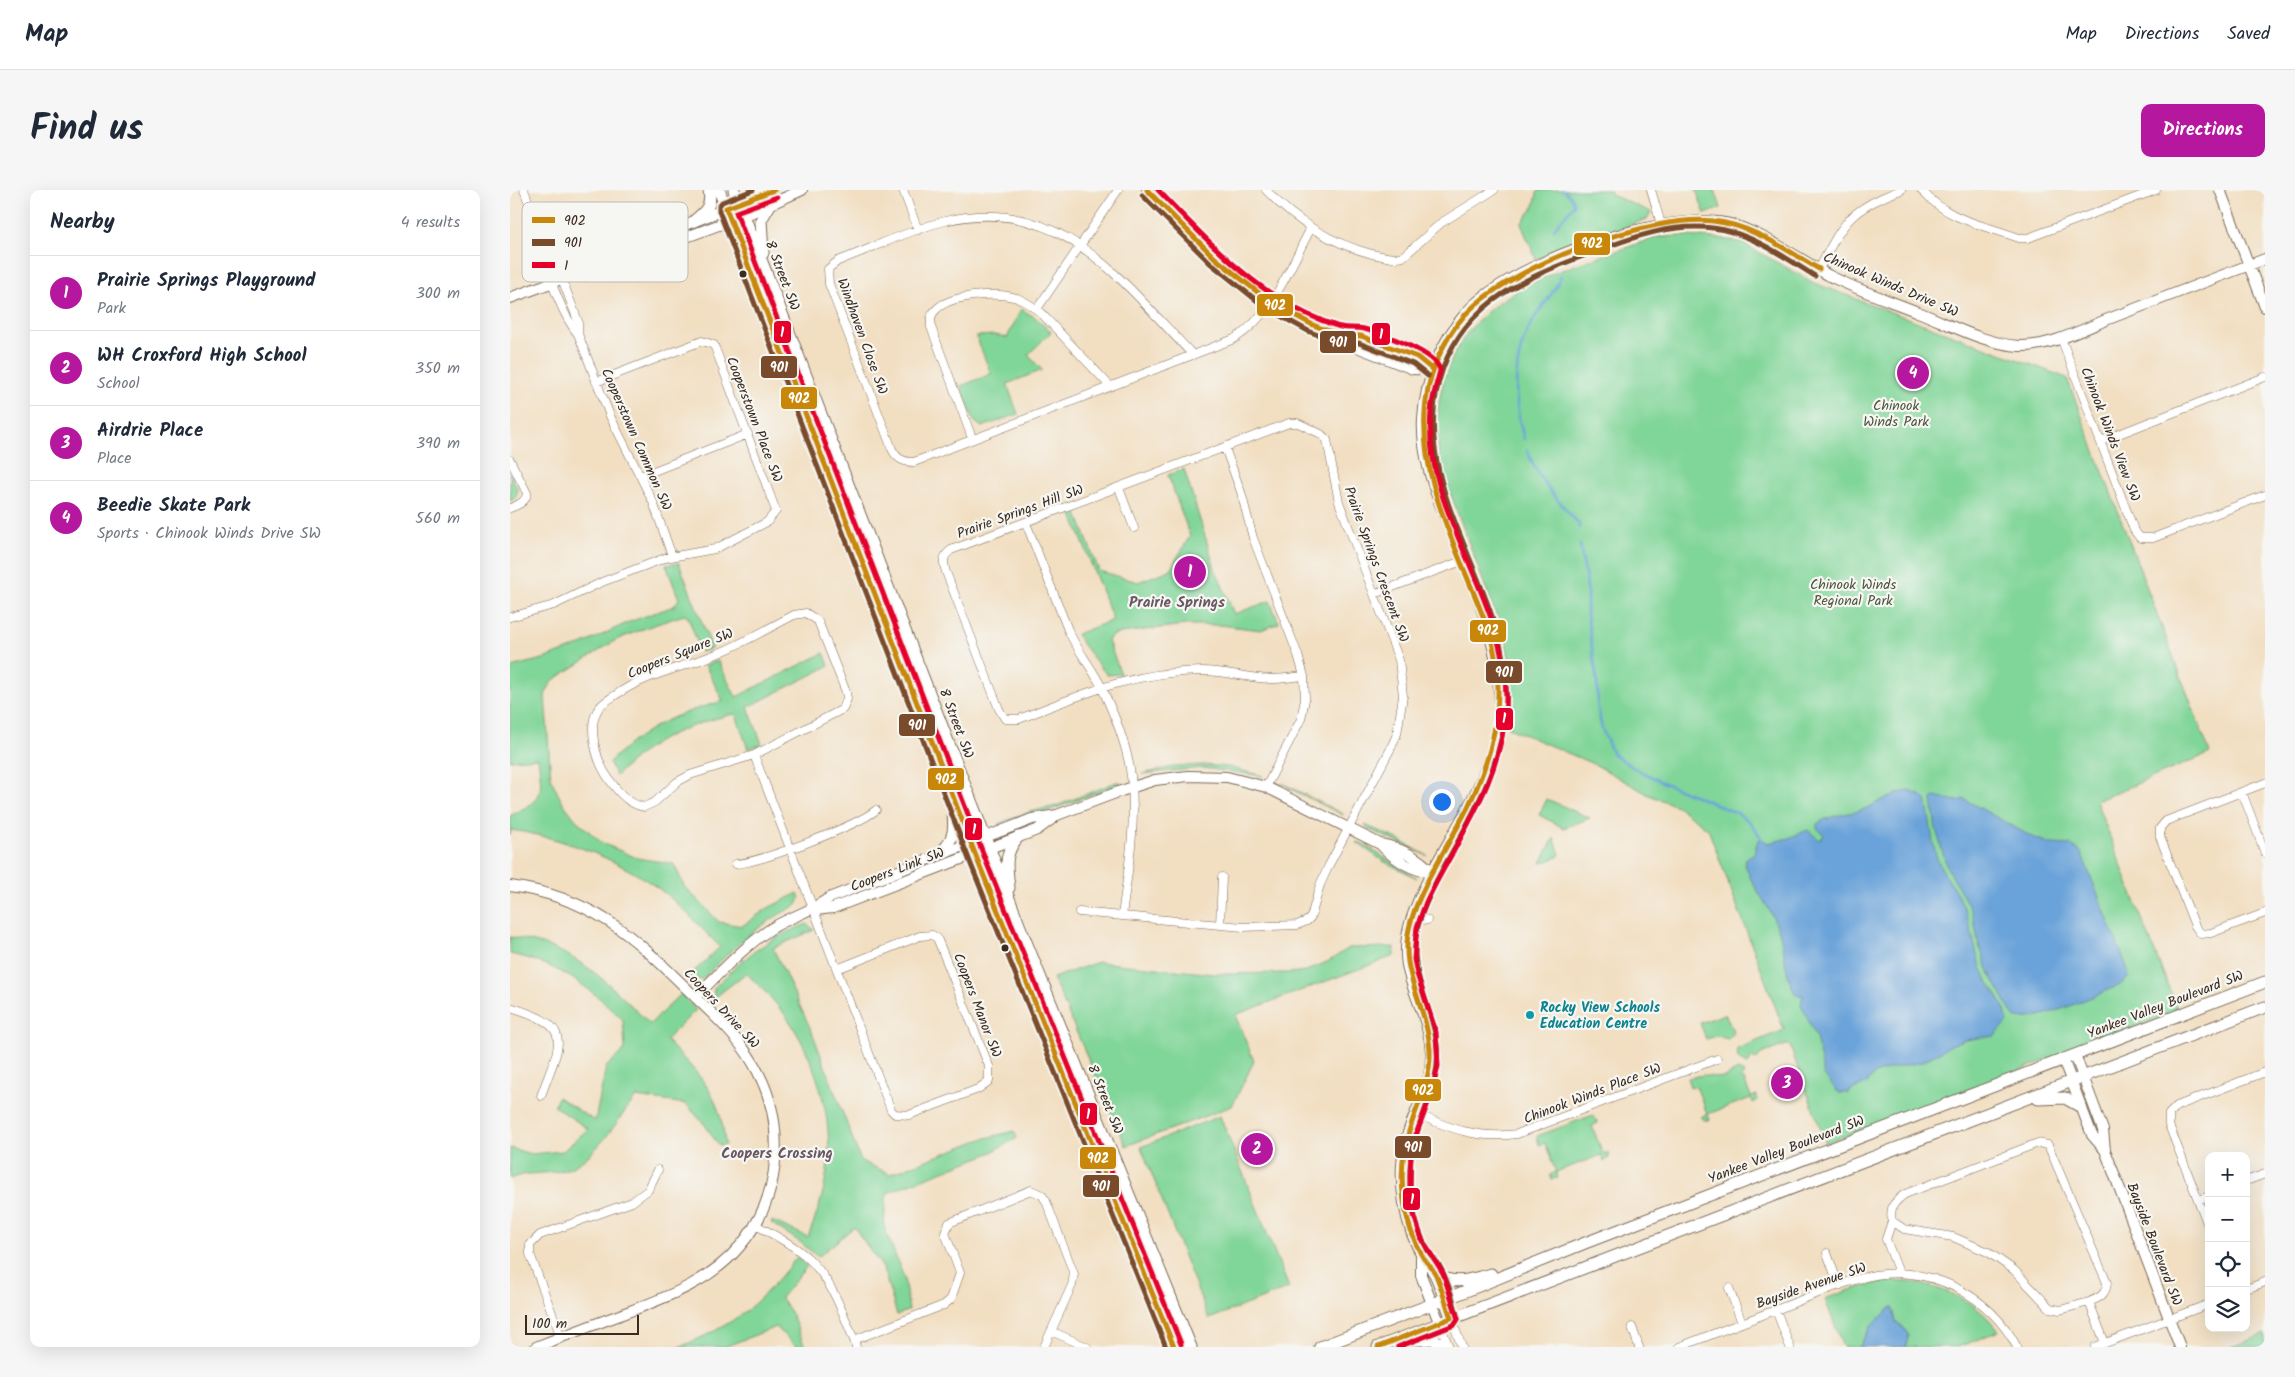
<!DOCTYPE html>
<meta charset="utf-8">
<style>
body{margin:0;font-family:Kalam,sans-serif;background:#f6f6f7;color:#1f2937}
.controls{position:absolute;right:15px;bottom:15px;display:grid;overflow:hidden;border-radius:10px;box-shadow:0 5px 20px #0002}
.controls button{width:45px;height:45px;display:grid;place-items:center;padding:0;border:0;border-bottom:1px solid #e0e1e3;background:#fff;color:#1f2937;font:25px sans-serif}
.scale{position:absolute;left:15px;bottom:12px;width:114px;box-sizing:border-box;padding-left:5px;border:2px solid #3b2a1e;border-top:0;font-size:14px;line-height:18px;white-space:nowrap;color:#3b2a1e;-webkit-text-stroke:4px #f6f6f2;paint-order:stroke}
.you{position:absolute;left:931px;top:611px;width:18px;height:18px;margin:-12px;border:4px solid #fff;border-radius:50%;background:#1a73e8;box-shadow:0 0 0 8px #1a73e833}
.badge{display:grid;place-items:center;width:32px;height:32px;border-radius:50%;background:#b5179e;color:#fff;font-size:16px;font-weight:700}
.pin{position:absolute;translate:-50% -50%;border:2px solid #fff;box-shadow:0 1px 5px #0006}
.list{margin:0;padding:0;list-style:none}
h2{display:flex;justify-content:space-between;align-items:center;height:65px;margin:0;padding:0 20px;font-size:21px}
h2 small{font-size:16px;font-weight:400;color:#747a83}
.list li{display:grid;grid-template-columns:32px 1fr auto;gap:15px;align-items:center;box-sizing:border-box;height:75px;padding:0 20px;border-top:1px solid #e0e1e3}
.list b{display:block;font-size:19px;white-space:nowrap}
.list p{margin:0;font-size:16px;white-space:nowrap;color:#747a83}
.list em{font-size:16px;font-style:normal;color:#747a83}
.icon{flex:none;width:28px;height:28px;fill:none;stroke:currentColor;stroke-width:2;stroke-linecap:round;stroke-linejoin:round}
.map{position:relative;flex:none;width:1755px;height:1157px;overflow:hidden;border-radius:10px}
header{display:flex;align-items:center;gap:30px;box-sizing:border-box;height:70px;padding:0 25px;background:#fff;border-bottom:1px solid #e0e1e3}
header strong{font-size:24px}
nav{display:flex;gap:28px;margin-inline-start:auto;font-size:18px}
.intro{display:flex;align-items:center;justify-content:space-between;box-sizing:border-box;height:120px;padding:0 30px}
h1{margin:0;font-size:35px}
.button{padding:12px 22px;border-radius:10px;background:#b5179e;color:#fff;font-size:18px;font-weight:700}
main{display:flex;gap:30px;padding:0 30px}
aside{flex:1;background:#fff;border-radius:10px;box-shadow:0 5px 20px #0002}
.map>svg:first-child{display:block}
</style>
<header>
<strong>Map</strong>
<nav><a>Map</a><a>Directions</a><a>Saved</a></nav>
</header>
<div class="intro"><h1>Find us</h1><a class="button">Directions</a></div>
<main>
<aside>
<h2>Nearby<small>4 results</small></h2>
<ul class="list">
<li><span class="badge">1</span><div><b>Prairie Springs Playground</b><p>Park</p></div><em>300 m</em></li>
<li><span class="badge">2</span><div><b>WH Croxford High School</b><p>School</p></div><em>350 m</em></li>
<li><span class="badge">3</span><div><b>Airdrie Place</b><p>Place</p></div><em>390 m</em></li>
<li><span class="badge">4</span><div><b>Beedie Skate Park</b><p>Sports · Chinook Winds Drive SW</p></div><em>560 m</em></li>
</ul>
</aside>
<div class="map">
<svg width="1755" height="1157" viewBox="0 0 1755 1157">
<rect width="100%" height="100%" fill="#f6f6f2"/>
<filter id="ink" filterUnits="userSpaceOnUse"><feTurbulence type="fractalNoise" baseFrequency=".02" numOctaves="2"/><feDisplacementMap in="SourceGraphic" scale="10" xChannelSelector="R" yChannelSelector="G"/><feConvolveMatrix kernelMatrix="1 2 1 2 8 2 1 2 1" color-interpolation-filters="sRGB"/></filter>
<filter id="wash" filterUnits="userSpaceOnUse"><feTurbulence type="fractalNoise" baseFrequency=".0096" numOctaves="4" result="noise"/><feDisplacementMap in="SourceGraphic" scale="20" xChannelSelector="R" yChannelSelector="G"/><feGaussianBlur stdDeviation="1.12" result="paint"/><feColorMatrix in="noise" values="0 0 0 0 0 0 0 0 0 0 0 0 0 0 0 0 0 1.4 0 .05"/><feComposite in="paint" operator="in"/></filter>
<g filter="url(#wash)">
<rect width="100%" height="100%" fill="#f2dfc2"/>
<path fill="#80d598" stroke="#5e805b" d="M1028 0H1100L1102 5 1141 22 1137 29 1026 69 1011 34 1024 16Z
M1186 0H1205L1211 18 1195 24Z
M1176 46 1215 49 1232 53 1304 93 1557 188 1700 563 1586 611 1668 821 1316 953 1279 854 1251 864 1246 870 1241 868 1238 875 1228 869 1227 859 1274 840 1198 639 1167 616 1139 605 1088 576 999 538 1002 512 1001 482 996 452 932 281C925 247 925 216 936 183 966 97 1055 80 1133 52L1148 47Z
M511 119 526 128 541 142 518 165 532 180 497 194 508 224 472 237 464 231 451 196 481 184 466 146 486 145 497 148Z
M674 279 705 378 724 424 760 411 769 433 751 440 710 435H675L611 443 601 446 598 451 611 484 597 485 573 455 567 444 603 430 561 322 566 321 589 381 628 392 660 380 680 346 658 285Z
M0 283 8 301 5 308 0 311Z
M169 373 202 458 191 462 178 427 174 425 138 437 106 450 42 491 35 505 41 589 51 610 65 629 92 653 127 668 164 674 174 696 209 732 232 736 258 718 288 703 290 708 287 715C245 736 225 757 192 789L184 790 178 787 210 757C191 738 173 717 152 701 108 669 55 648 1 640L0 645V626C34 608 33 606 28 568L0 570V477L33 469 73 454 119 432 164 416 169 409 156 375Z
M314 463 319 476 238 517 252 554 238 559 226 525 223 524C172 537 144 548 106 586L99 572C137 536 163 525 213 511L195 475 208 471 226 507Z
M694 575 718 577 753 586 693 578 632 584 666 576Z
M609 591 611 593 606 595 544 619 488 634 520 622 546 616Z
M772 593 833 624V625L777 597Z
M1037 609 1080 628 1054 638 1029 625Z
M855 635 885 648 918 666 858 639Z
M1044 648 1050 664 1048 667 1031 673Z
M846 652 851 653 907 688 873 671Z
M297 734 304 740 263 758 302 842 351 971 380 984 472 949 504 941 507 948 480 963 379 1002 376 1007 374 1036 394 1088 399 1120 387 1125 373 1078 344 1037 308 1067 290 1052 261 1033 262 1031 298 1047C324 984 326 936 301 872 293 853 282 832 268 816 258 804 247 794 236 783L203 809 204 798C233 768 256 749 297 734Z
M0 747C65 756 96 791 140 834L171 804 186 820 156 850C190 886 211 903 215 955L209 956 195 935 176 914 126 907C107 930 84 972 54 980 36 985 17 981 0 989V958L21 964 53 961 78 939 44 916 48 907 85 931 96 877 115 859 113 830C80 797 47 773 0 764Z
M884 757V766L725 825 744 871 722 916 616 956 543 788 588 772 704 784 779 783 796 781 819 771 839 758Z
M1215 824 1224 843 1218 849 1207 846 1196 849 1190 833Z
M1228 880 1234 883 1231 889 1234 890 1241 907 1247 905V910L1243 913 1241 908 1198 924 1200 930H1194L1191 927 1197 924 1186 896 1180 898 1178 888 1193 885 1212 888Z
M1083 925 1088 933 1082 936 1093 964 1099 962V968L1094 971 1091 965 1046 982 1048 988 1042 989 1040 985 1046 982 1035 953 1029 955 1027 946Z
M710 926 779 1098 699 1129 631 957Z
M287 1067 297 1076 271 1108 282 1125 295 1157H287L266 1137 214 1157H169C227 1134 248 1115 287 1067Z
M1384 1091C1424 1093 1464 1107 1489 1141L1448 1157H1395V1139L1386 1133 1383 1118H1381L1362 1135 1349 1157H1333L1315 1109C1338 1100 1359 1093 1384 1091Z
M1755 1144V1157H1721Z"/>
<path fill="#6ba3d9" stroke="#53667c" d="M1399 601 1412 606 1416 610C1421 630 1421 652 1428 671 1435 688 1448 701 1454 718 1464 741 1464 766 1476 788 1484 804 1497 814 1497 832L1485 846 1455 850 1443 854 1412 872 1378 879 1365 884 1356 894 1341 900 1339 903H1329L1314 885 1306 847 1291 814 1293 805H1286C1275 787 1275 761 1269 741 1261 717 1242 698 1235 674L1236 669 1244 663 1248 650 1252 649 1258 653 1279 648 1298 640 1309 650 1314 645 1307 638V634C1321 624 1336 625 1352 620 1368 614 1382 602 1399 601Z
M1424 607 1448 611 1454 609 1520 646 1541 654 1561 655 1570 661 1574 670 1617 777 1619 787 1610 795C1590 803 1521 836 1504 827L1479 782 1469 755 1462 722 1437 677 1426 639 1422 609Z
M1381 1118H1383L1386 1133 1395 1139 1398 1145 1396 1157H1349L1362 1135Z"/>
<g fill="none" stroke-linecap="round" stroke-linejoin="round">
<path stroke="#6ba3d9" stroke-width="2.5" d="M1044 39 1064 15 1062 8 1054 0
M1014 249C1003 211 1002 167 1022 132 1031 116 1045 103 1051 86
M1017 260C1028 290 1048 311 1069 334V338
M1070 355 1077 396V424L1087 490 1088 519 1092 539 1103 564 1124 578 1152 592 1229 624 1241 633 1252 649"/>
</g>
</g>
<g filter="url(#ink)">
<g fill="none" stroke-linecap="round" stroke-linejoin="round">
<g stroke="#7b6957" stroke-width="9">
<path id="minor" d="M14 0 28 37 37 48 52 89 68 131V144
M393 0 408 40
M756 0C785 31 821 53 862 64 873 66 882 70 893 67L931 33 984 0
M1141 0 1151 34
M1411 0C1441 32 1469 33 1509 48H1518L1646 0
M28 37C28 62 51 124 68 144L100 226 143 312 162 366
M1309 79C1333 33 1339 19 1391 0
M527 119 608 0
M1551 148 1624 340 1630 348H1643L1755 305
M683 165C612 92 551 3 435 31 399 40 363 58 328 71L318 79 319 94 382 259C387 269 393 272 404 272L724 149C762 126 780 77 801 38
M462 248 421 137C421 131 420 126 424 122 437 104 487 102 507 108 516 112 526 118 533 125L600 196
M1591 251 1755 187
M715 258 731 302 743 348 788 465 794 486 795 509 791 529 756 597
M0 270 17 303C16 312 8 315 0 318
M131 286 238 244
M609 298 624 338
M516 333 558 440C567 460 581 476 591 496 604 524 617 554 621 586 627 632 618 680 612 726
M864 404 952 371
M296 423 308 431 336 502 337 509 333 519 244 565 180 585 167 592 145 612 134 617C116 614 104 597 95 583 86 568 78 537 87 521 90 514 98 510 104 506 137 483 173 478 209 463 235 452 259 438 284 425Z
M0 427 44 415 92 392 155 368 205 359 257 332 266 321 204 155 192 151 86 192
M244 565 381 920 385 924 399 925 468 899 479 891V876L427 748 422 745 410 746 327 779
M1755 593 1656 631 1650 638V647L1685 736 1691 744 1701 743 1755 723
M1732 602 1755 663
M226 674C251 672 347 636 366 620
M569 722 733 737 787 735 797 731 801 727 810 695 819 675 880 560 887 544 893 506 889 470 829 312 817 250 811 244 788 233H779L441 360C432 367 433 372 436 382L489 519 495 529H509C573 504 622 482 692 481 715 481 737 488 760 489 771 489 783 487 794 486
M902 729 917 730
M710 735 712 687
M0 817C67 837 50 852 31 906
M907 924C941 939 968 949 1007 944L1207 869
M1736 991 1755 984
M1688 1010 1699 1006
M1382 1031 1376 1049 1389 1083
M246 1035C264 1045 284 1055 299 1069 322 1091 332 1121 344 1150
M1699 1038 1659 935V924L1667 916 1755 882
M1317 1063 1329 1096
M1219 1098 1232 1133
M1736 1099 1755 1092
M1579 1112 1550 1120 1540 1118 1504 1080 1478 1062 1443 1047 1394 1039 1382 1031C1379 1017 1384 1012 1395 1004L1528 953 1538 955 1597 1093C1596 1105 1589 1108 1579 1112L1595 1153
M1266 1120 1280 1157
M941 1128 952 1157
M929 1132 939 1157
M1122 1137 1129 1157
M541 1141 577 1157
M51 1147 20 1064V1055L30 1045 122 1012 138 1000 148 980
M346 1157 344 1150 434 1115 441 1109 450 1083 435 1043 439 1033 521 1000 532 1005 536 1011 564 1084 562 1095 534 1157
M1169 1157C1205 1143 1240 1130 1276 1116 1304 1105 1334 1091 1365 1085 1423 1076 1480 1106 1507 1157
M1585 1157 1699 1114"/>
</g>
<g stroke="#7b6957" stroke-width="12">
<path id="tertiary" d="M637 0 705 68 760 112 803 135 830 145 847 157 903 179 923 180
M1710 0 1755 117
M62 85 69 77 261 1
M0 108 62 85 73 86 243 22 292 0
M830 145C860 144 900 161 923 180
M870 654C885 670 902 681 923 683
M0 696C82 707 122 745 178 800 201 823 227 845 243 873 277 930 273 1006 230 1056 199 1093 154 1108 110 1125 82 1135 54 1146 26 1157
M305 720 323 718 527 640 546 626
M185 807C210 783 233 757 262 738 282 726 300 722 319 708L522 629 547 625 611 601 645 590 678 586 717 587 756 597 870 654C892 658 908 667 923 683
M1565 865 1593 940 1595 960 1670 1157
M1553 869 1582 945 1595 960
M911 1064V1085L929 1132
M941 1128C935 1113 931 1097 924 1083 918 1072 919 1077 913 1067 894 1036 887 989 895 954 902 920 922 901 921 862 918 811 883 786 901 730 926 655 985 601 989 517 992 451 960 392 937 332 924 300 911 265 913 229 915 191 931 151 956 123 999 73 1159 16 1224 35 1257 46 1288 68 1318 85 1347 100 1378 110 1408 122 1439 134 1475 154 1509 156 1540 157 1573 139 1601 128 1652 108 1704 89 1755 69"/>
</g>
<g stroke="#7b6957" stroke-width="13">
<path id="secondary" d="M209 0 469 674 664 1157
M224 0 510 737 681 1157
M244 0 262 1
M184 31C196 21 202 16 199 0
M253 63 251 30 260 15
M429 665C446 648 445 638 442 615
M499 698C497 676 493 665 508 647
M1528 909 1555 908 1571 917
M923 1081C940 1097 960 1090 981 1084
M895 1151 923 1149 936 1157
M810 1157 946 1105 1075 1053 1755 792
M868 1157 1755 817"/>
</g>
<use href="#minor" stroke="#fff" stroke-width="8"/>
<use href="#tertiary" stroke="#fff" stroke-width="10"/>
<use href="#secondary" stroke="#fff" stroke-width="11"/>
<g stroke="#f6f6f2" stroke-width="9">
<path id="bus-1" d="M637 0 705 68 760 112 803 135 830 145 851 146 907 167 923 180
M216 18 469 674 664 1157
M216 18 264 0
M941 1128C936 1114 932 1099 926 1085 922 1077 915 1072 911 1064 894 1032 888 992 895 957 901 923 922 895 920 859 917 813 886 780 901 731 911 698 931 667 948 636 981 577 1000 512 980 445 954 370 906 293 916 211 920 176 939 138 965 115 1012 73 1141 24 1203 31 1242 35 1276 60 1309 79
M868 1157 941 1128"/>
</g>
<g stroke="#f6f6f2" stroke-width="9">
<path id="bus-2" d="M243 0 212 12 209 16V21L462 677 656 1157
M632 5 700 73 756 118 800 142 828 152 849 153 903 174 918 186
M888 1157 944 1135 948 1129C944 1112 938 1090 929 1075 925 1069 919 1064 916 1057 905 1034 899 1006 900 980 901 936 932 900 927 855 922 814 896 779 908 736 915 711 928 687 941 664 967 617 992 572 996 517 1004 402 898 307 929 191 948 119 1005 92 1068 68 1116 49 1171 27 1222 42 1252 51 1279 70 1305 86"/>
</g>
<g stroke="#f6f6f2" stroke-width="9">
<path id="bus-3" d="M648 0C696 49 747 106 813 131 819 133 825 136 831 137 838 139 846 137 854 139 870 143 929 163 930 181 926 195 922 208 921 222 912 324 999 409 996 513 994 587 948 648 916 712L907 737 904 769 907 784 926 842 928 876 922 902 901 958 900 997 904 1025 912 1050 933 1083 948 1129 944 1135 888 1157
M267 7 226 22 476 671 671 1154"/>
</g>
<use href="#bus-1" stroke="#c88708" stroke-width="5"/>
<use href="#bus-2" stroke="#7a4b2a" stroke-width="5"/>
<use href="#bus-3" stroke="#e4002b" stroke-width="5"/>
</g>
</g>
<g fill="#3b2a1e" stroke="#f6f6f2" stroke-width="2">
<circle cx="233" cy="84" r="4.5"/>
<circle cx="495" cy="758" r="4.5"/>
</g>
<circle fill="#0f9aa8" stroke="#f6f6f2" stroke-width="2" cx="1020" cy="825" r="5"/>
<g text-anchor="middle" stroke-width="4.5" stroke-linejoin="round" paint-order="stroke">
<g font-size="14" fill="#3b2a1e" stroke="#f6f6f2">
<text transform="translate(273 85) rotate(69)" y="5">8 Street SW</text>
<text transform="translate(1381 94) rotate(23)" y="5">Chinook Winds Drive SW</text>
<text transform="translate(353 146) rotate(70)" y="5">Windhaven Close SW</text>
<text transform="translate(245 229) rotate(69)" y="5">Cooperstown Place SW</text>
<text transform="translate(1601 244) rotate(69)" y="5">Chinook Winds View SW</text>
<text transform="translate(127 249) rotate(66)" y="5">Cooperstown Common SW</text>
<text transform="translate(510 321) rotate(-20)" y="5">Prairie Springs Hill SW</text>
<text transform="translate(867 374) rotate(70)" y="5">Prairie Springs Crescent SW</text>
<text transform="translate(170 463) rotate(-22)" y="5">Coopers Square SW</text>
<text transform="translate(447 533) rotate(69)" y="5">8 Street SW</text>
<text transform="translate(387 679) rotate(-21)" y="5">Coopers Link SW</text>
<text transform="translate(1655 814) rotate(-21)" y="5">Yankee Valley Boulevard SW</text>
<text transform="translate(468 815) rotate(69)" y="5">Coopers Manor SW</text>
<text transform="translate(212 818) rotate(47)" y="5">Coopers Drive SW</text>
<text transform="translate(1082 903) rotate(-21)" y="5">Chinook Winds Place SW</text>
<text transform="translate(596 909) rotate(68)" y="5">8 Street SW</text>
<text transform="translate(1276 959) rotate(-21)" y="5">Yankee Valley Boulevard SW</text>
<text transform="translate(1645 1054) rotate(69)" y="5">Bayside Boulevard SW</text>
<text transform="translate(1301 1095) rotate(-19)" y="5">Bayside Avenue SW</text>
</g>
<g font-size="14" fill="#4c553c" stroke="#f6f6f2">
<text x="1386" y="220">Chinook<tspan x="1386" dy="16">Winds Park</tspan></text>
<text x="1343" y="399">Chinook Winds<tspan x="1343" dy="16">Regional Park</tspan></text>
</g>
<g font-size="14" font-weight="bold" fill="#0d838f" stroke="#f6f6f2" text-anchor="start">
<text x="1030" y="822">Rocky View Schools<tspan x="1030" dy="16">Education Centre</tspan></text>
</g>
<g font-size="15" font-weight="bold" fill="#6a5763" stroke="#f6f6f2">
<text x="667" y="417">Prairie Springs</text>
<text x="267" y="968">Coopers Crossing</text>
</g>
</g>
<rect x="12" y="12" width="166" height="80" rx="8" fill="#f6f6f2" stroke="#beb9b2" stroke-width="1"/>
<rect x="22" y="27" width="23" height="6" fill="#c88708"/>
<rect x="22" y="49" width="23" height="7" fill="#7a4b2a"/>
<rect x="22" y="72" width="23" height="6" fill="#e4002b"/>
<g font-size="14" fill="#3b2a1e">
<text x="54" y="35">902</text>
<text x="54" y="57">901</text>
<text x="54" y="80">1</text>
</g>
<g stroke="#f6f6f2" stroke-width="2">
<rect x="1063" y="42" width="38" height="24" rx="5" fill="#c88708"/>
<rect x="746" y="103" width="38" height="24" rx="5" fill="#c88708"/>
<rect x="263" y="130" width="19" height="24" rx="5" fill="#e4002b"/>
<rect x="861" y="132" width="20" height="24" rx="5" fill="#e4002b"/>
<rect x="809" y="140" width="38" height="24" rx="5" fill="#7a4b2a"/>
<rect x="250" y="165" width="38" height="24" rx="5" fill="#7a4b2a"/>
<rect x="270" y="196" width="38" height="24" rx="5" fill="#c88708"/>
<rect x="959" y="429" width="38" height="24" rx="5" fill="#c88708"/>
<rect x="975" y="470" width="38" height="24" rx="5" fill="#7a4b2a"/>
<rect x="985" y="517" width="19" height="24" rx="5" fill="#e4002b"/>
<rect x="388" y="523" width="38" height="24" rx="5" fill="#7a4b2a"/>
<rect x="417" y="577" width="38" height="24" rx="5" fill="#c88708"/>
<rect x="454" y="627" width="19" height="24" rx="5" fill="#e4002b"/>
<rect x="894" y="888" width="38" height="24" rx="5" fill="#c88708"/>
<rect x="569" y="912" width="19" height="24" rx="5" fill="#e4002b"/>
<rect x="884" y="945" width="38" height="24" rx="5" fill="#7a4b2a"/>
<rect x="569" y="956" width="38" height="24" rx="5" fill="#c88708"/>
<rect x="572" y="984" width="38" height="24" rx="5" fill="#7a4b2a"/>
<rect x="892" y="997" width="19" height="24" rx="5" fill="#e4002b"/>
</g>
<g font-size="14" text-anchor="middle" font-weight="bold" fill="#fff">
<text x="1082" y="58">902</text>
<text x="765" y="120">902</text>
<text x="272" y="147">1</text>
<text x="871" y="149">1</text>
<text x="828" y="157">901</text>
<text x="269" y="182">901</text>
<text x="289" y="213">902</text>
<text x="978" y="445">902</text>
<text x="994" y="487">901</text>
<text x="994" y="533">1</text>
<text x="407" y="540">901</text>
<text x="436" y="594">902</text>
<text x="464" y="644">1</text>
<text x="913" y="905">902</text>
<text x="578" y="929">1</text>
<text x="903" y="962">901</text>
<text x="588" y="973">902</text>
<text x="591" y="1001">901</text>
<text x="902" y="1014">1</text>
</g>
</svg>
<div class="controls">
<button>+</button>
<button>−</button>
<button><svg class="icon" aria-label="locate" viewBox="0 0 24 24"><circle cx="12" cy="12" r="6"/><path d="M12 2v4M12 18v4M2 12h4M18 12h4"/></svg></button>
<button><svg class="icon" aria-label="layers" viewBox="0 0 24 24"><path d="M12 4l9 5-9 5-9-5zM3 14l9 5 9-5"/></svg></button>
</div>
<div class="scale">100 m</div>
<div class="you"></div>
<div class="pin badge" style="left:680px;top:382px">1</div>
<div class="pin badge" style="left:747px;top:959px">2</div>
<div class="pin badge" style="left:1277px;top:893px">3</div>
<div class="pin badge" style="left:1403px;top:183px">4</div>
</div>
</main>
